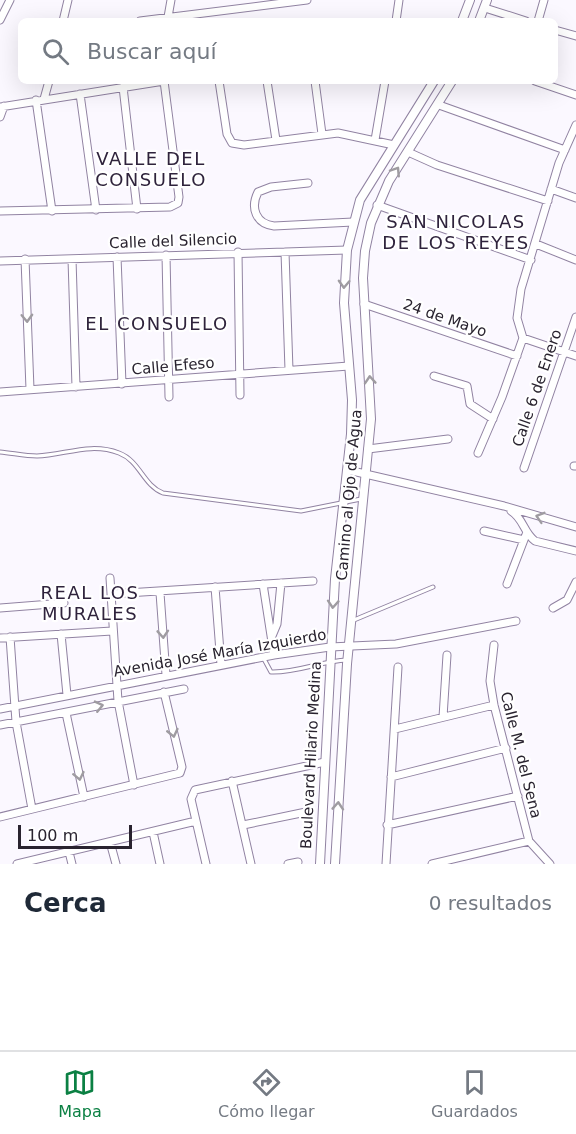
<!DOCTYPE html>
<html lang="es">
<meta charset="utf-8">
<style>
body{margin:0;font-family:"DejaVu Sans",sans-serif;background:#f2f2f3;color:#1f2937}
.scale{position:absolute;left:18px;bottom:15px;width:114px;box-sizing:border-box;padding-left:6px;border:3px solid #29232f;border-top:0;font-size:16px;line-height:21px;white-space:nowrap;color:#29232f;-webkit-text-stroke:4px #fff;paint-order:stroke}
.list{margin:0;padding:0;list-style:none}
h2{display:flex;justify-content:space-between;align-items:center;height:78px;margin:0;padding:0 24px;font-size:26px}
h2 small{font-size:20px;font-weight:400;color:#747a83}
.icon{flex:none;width:33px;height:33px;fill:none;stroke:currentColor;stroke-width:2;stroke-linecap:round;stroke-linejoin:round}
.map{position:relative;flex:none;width:576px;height:864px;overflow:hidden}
.search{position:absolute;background:#fff;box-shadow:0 6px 24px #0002;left:18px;right:18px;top:18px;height:66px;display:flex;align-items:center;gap:15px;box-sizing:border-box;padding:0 21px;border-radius:9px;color:#747a83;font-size:22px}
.sheet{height:186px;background:#fff}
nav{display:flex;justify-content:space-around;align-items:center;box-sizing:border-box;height:84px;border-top:2px solid #e0e1e3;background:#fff;font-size:16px;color:#747a83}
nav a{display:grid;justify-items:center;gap:3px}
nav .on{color:#0b8043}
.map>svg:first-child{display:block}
</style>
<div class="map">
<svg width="576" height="864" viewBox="0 0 576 864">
<rect width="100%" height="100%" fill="#fbf8ff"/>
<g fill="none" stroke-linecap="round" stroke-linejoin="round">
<g stroke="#9183a2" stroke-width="5">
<path id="service" d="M0 452C12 453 25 456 37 456 65 455 90 442 119 453 140 461 143 485 163 493L301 511 361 499
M354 620 433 587
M264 659 271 672C297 673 321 661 347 660"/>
</g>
<g stroke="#9183a2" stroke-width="9">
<path id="minor" d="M485 8 526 21
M168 17 171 0
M0 20 10 0
M63 21 68 0
M140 21 307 0
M396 21 399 0
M538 21 544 0
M555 30 576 36
M219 81 227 134 232 143 244 145 338 133 394 145
M267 81 276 140
M315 81 322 134
M535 81 576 95
M123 87 137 209
M80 94 96 210
M44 99 49 81
M36 100 52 211
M439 105 565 150
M0 107 164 81 179 197 178 203 170 207 0 211
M0 117 4 106
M375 140 385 81
M408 152 437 165 548 201
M308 183 271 187 258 192C250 208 256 224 274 226L353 222
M551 189 576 198
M377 205 531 260
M536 244 576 260
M238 252 240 395
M285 252 289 370
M166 255 169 397
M117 257 122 384
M25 259 30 389
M72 259 76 387
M0 261 347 250
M364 304 517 356
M523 338 576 356
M434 376 467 386 470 404 493 419
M0 392 349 366
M368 449 448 439
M478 453 502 397 523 338 517 318 521 289 559 163 576 125
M574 466H576
M524 468 576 317
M348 470 504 506 576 527
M511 511C524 519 523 532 535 541L576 551
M484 531 524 540
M110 578 118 701 134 785
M263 584 274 655
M507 584 527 532
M215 587 221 665
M160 593 166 675
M111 594 313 581
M0 608 64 603
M553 608 567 600 576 582
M61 634 67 695
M272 636 277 624 281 583
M10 637 16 722 32 809
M0 638 112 631
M494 645 490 681 494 705 529 841 550 864
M0 709 274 655 330 647 396 644 516 621
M66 713 84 797
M443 717 447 655
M0 725 184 689
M395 729 494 705
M391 777 506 748
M232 781 251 864
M0 817 180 773 182 767 164 692
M243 825 306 812
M387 825 518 796
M153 832 160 864
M110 842 116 864
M69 852 72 864
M17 864 196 821
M206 864 191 799 195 790 325 762
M288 864 298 862
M386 864 398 667
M432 864 529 841"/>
</g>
<g stroke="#9183a2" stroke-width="10">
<path id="tertiary" d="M462 21 470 0
M479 21 487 0
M320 864 335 579 351 434 352 400 344 303 347 250 360 200 434 81
M335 864 347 664 371 419 363 278 365 251 371 223 389 181 452 81"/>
</g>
<use href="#service" stroke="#fff" stroke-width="3"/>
<use href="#minor" stroke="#fff" stroke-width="7"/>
<use href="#tertiary" stroke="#fff" stroke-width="8"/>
</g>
<defs><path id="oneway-chevron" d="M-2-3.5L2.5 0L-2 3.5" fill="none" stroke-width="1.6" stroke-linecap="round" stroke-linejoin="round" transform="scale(1.5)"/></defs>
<g stroke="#9f9ca1">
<use href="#oneway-chevron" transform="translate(396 171) rotate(-57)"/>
<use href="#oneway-chevron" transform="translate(344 284) rotate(92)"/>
<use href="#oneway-chevron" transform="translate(27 318) rotate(88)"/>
<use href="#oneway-chevron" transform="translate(370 380) rotate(-94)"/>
<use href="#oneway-chevron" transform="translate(540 517) rotate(-163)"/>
<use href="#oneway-chevron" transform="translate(333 604) rotate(94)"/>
<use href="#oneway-chevron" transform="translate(163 634) rotate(86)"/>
<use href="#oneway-chevron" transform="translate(99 706) rotate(-13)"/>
<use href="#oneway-chevron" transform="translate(173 733) rotate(77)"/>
<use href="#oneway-chevron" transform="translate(79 776) rotate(78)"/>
<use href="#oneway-chevron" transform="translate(338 806) rotate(-86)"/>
</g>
<g text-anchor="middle" stroke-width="4.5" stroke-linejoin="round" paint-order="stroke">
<g font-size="15" fill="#29232f" stroke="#fff">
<text transform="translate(173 241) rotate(-2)" y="5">Calle del Silencio</text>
<text transform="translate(445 318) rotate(19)" y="5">24 de Mayo</text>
<text transform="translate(173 366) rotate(-5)" y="5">Calle Efeso</text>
<text transform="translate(537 388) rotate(-71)" y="5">Calle 6 de Enero</text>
<text transform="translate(349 495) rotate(-85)" y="5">Camino al Ojo de Agua</text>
<text transform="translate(220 653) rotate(-10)" y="5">Avenida José María Izquierdo</text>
<text transform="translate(311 755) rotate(-87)" y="5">Boulevard Hilario Medina</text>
<text transform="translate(521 755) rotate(76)" y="5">Calle M. del Sena</text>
</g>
<g font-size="18" letter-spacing="1.5" fill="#2f233c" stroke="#fff">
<text x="151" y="165">VALLE DEL<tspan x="151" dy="21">CONSUELO</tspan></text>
<text x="456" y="228">SAN NICOLAS<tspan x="456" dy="21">DE LOS REYES</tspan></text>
<text x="157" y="330">EL CONSUELO</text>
<text x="90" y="599">REAL LOS<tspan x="90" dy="21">MURALES</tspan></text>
</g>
</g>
</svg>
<div class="scale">100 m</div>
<div class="search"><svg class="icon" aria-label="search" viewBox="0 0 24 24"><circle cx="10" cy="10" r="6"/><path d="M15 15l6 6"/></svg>Buscar aquí</div>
</div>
<section class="sheet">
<h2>Cerca<small>0 resultados</small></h2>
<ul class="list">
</ul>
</section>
<nav>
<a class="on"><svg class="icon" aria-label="map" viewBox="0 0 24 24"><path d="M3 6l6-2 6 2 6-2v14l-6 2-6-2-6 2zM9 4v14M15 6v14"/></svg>Mapa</a>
<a><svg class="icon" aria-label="directions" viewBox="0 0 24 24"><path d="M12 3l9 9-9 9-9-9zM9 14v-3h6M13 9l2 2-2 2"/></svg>Cómo llegar</a>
<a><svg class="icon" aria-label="saved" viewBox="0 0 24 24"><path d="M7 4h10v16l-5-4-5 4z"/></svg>Guardados</a>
</nav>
